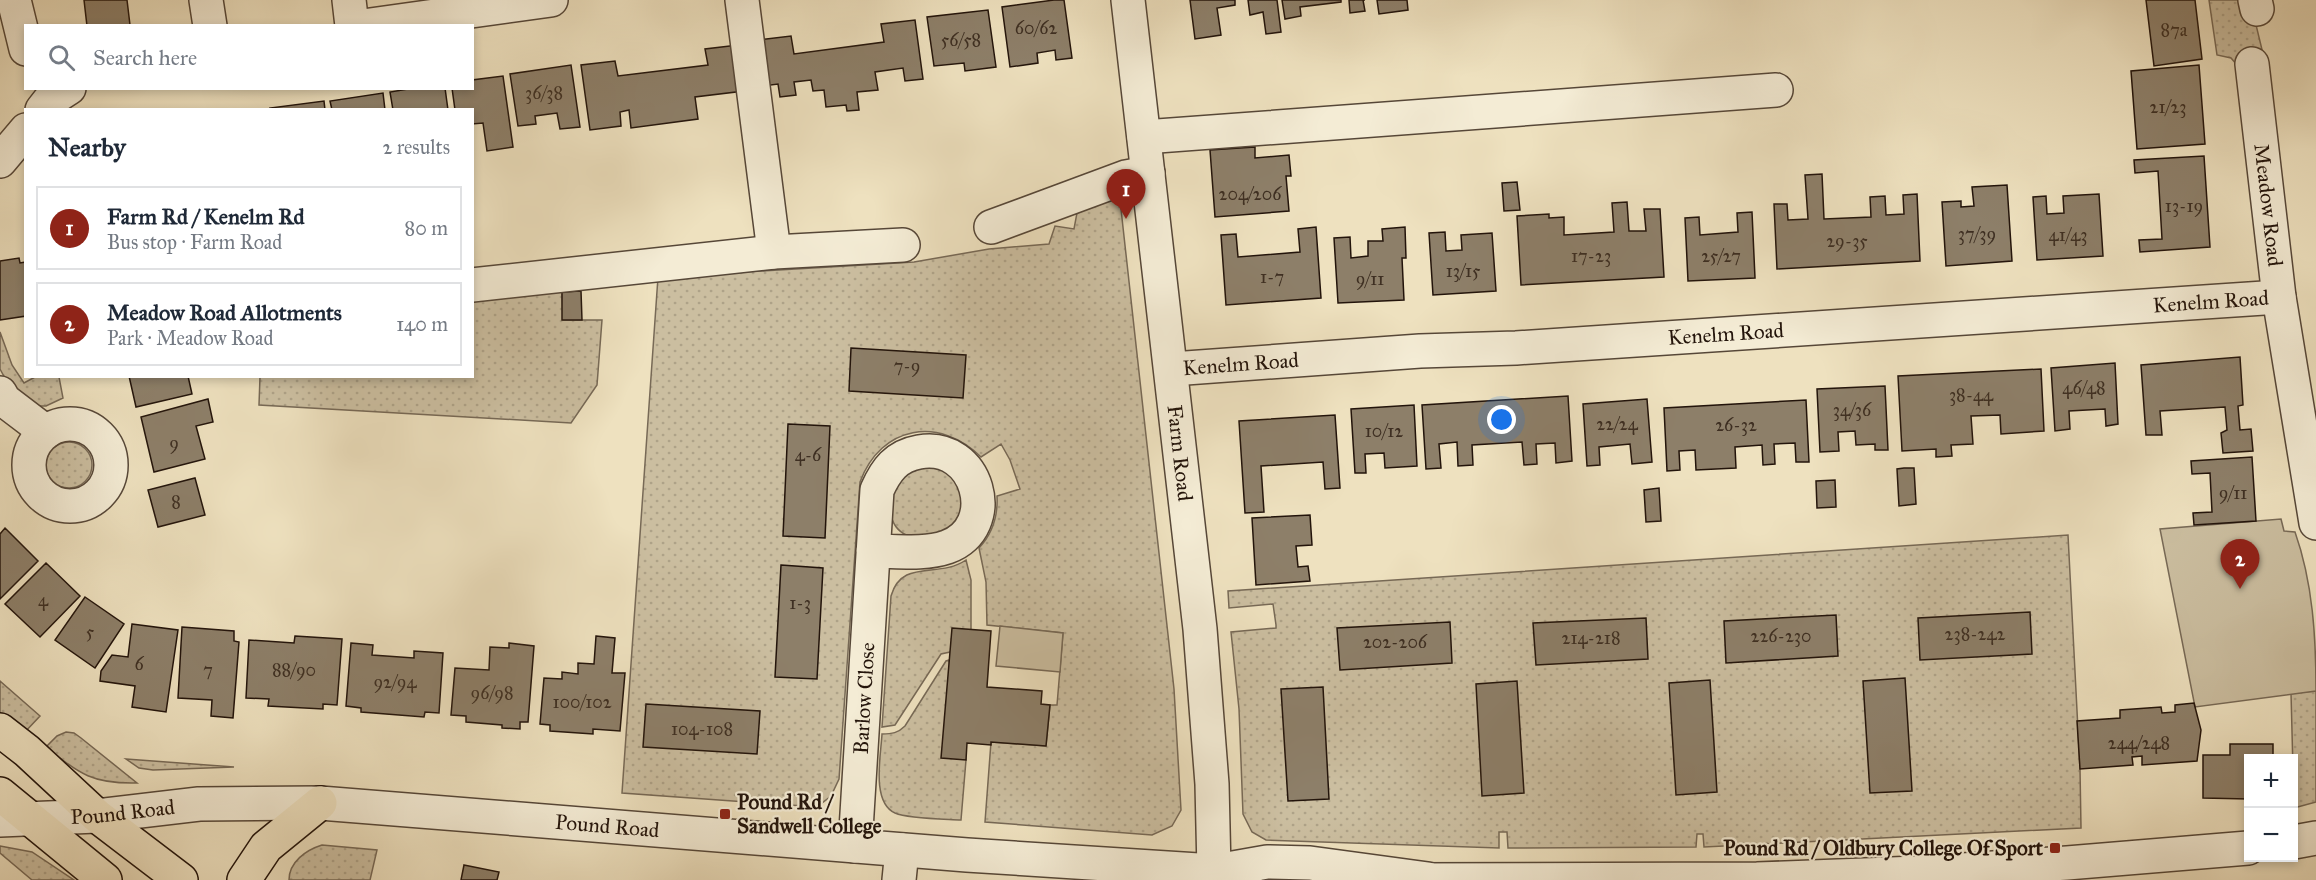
<!DOCTYPE html>
<meta charset="utf-8">
<style>
body{margin:0;font-family:"IM FELL Great Primer",serif;background:#f6f6f7;color:#1f2937}
.controls{position:absolute;right:18px;bottom:18px;display:grid;overflow:hidden;border-radius:0px;box-shadow:0 3px 9px #0003}
.controls button{width:54px;height:54px;display:grid;place-items:center;padding:0;border:0;border-bottom:2px solid #e0e1e3;background:#fff;color:#1f2937;font:30px sans-serif}
.you{position:absolute;left:1502px;top:420px;width:21px;height:21px;margin:-15px;border:4px solid #fff;border-radius:50%;background:#1a73e8;box-shadow:0 0 0 9px #1a73e833}
.badge{display:grid;place-items:center;width:39px;height:39px;border-radius:50%;background:#8f2418;color:#fff;font-size:20px;font-weight:700}
.pin{position:absolute;translate:-50% -50px;filter:drop-shadow(0 2px 3px #0008)}
.pin::after{content:'';position:absolute;top:32px;width:21px;height:18px;background:inherit;clip-path:polygon(0 0,100% 0,50% 100%)}
.list{margin:0;padding:0;list-style:none}
h2{display:flex;justify-content:space-between;align-items:center;height:78px;margin:0;padding:0 24px;font-size:26px}
h2 small{font-size:20px;font-weight:400;color:#747a83}
.list li{display:grid;grid-template-columns:39px 1fr auto;gap:18px;align-items:center;box-sizing:border-box;height:84px;margin:0 12px 12px;padding:0 12px;border:2px solid #e0e1e3;border-radius:0px}
.list b{display:block;font-size:22px;white-space:nowrap}
.list p{margin:0;font-size:20px;white-space:nowrap;color:#747a83}
.list em{font-size:20px;font-style:normal;color:#747a83}
.icon{flex:none;width:33px;height:33px;fill:none;stroke:currentColor;stroke-width:2;stroke-linecap:round;stroke-linejoin:round}
.map{position:relative;flex:none;width:2316px;height:880px;overflow:hidden}
.search{position:absolute;background:#fff;box-shadow:0 3px 9px #0003;left:24px;top:24px;width:450px;height:66px;display:flex;align-items:center;gap:15px;box-sizing:border-box;padding:0 21px;border-radius:0px;color:#747a83;font-size:22px}
.panel{position:absolute;background:#fff;box-shadow:0 3px 9px #0003;left:24px;top:108px;width:450px;height:270px;border-radius:0px}
.map>svg:first-child{display:block}
</style>
<div class="map">
<svg width="2316" height="880" viewBox="0 0 2316 880">
<defs>
<pattern id="grass-dots" width="8" height="8" patternUnits="userSpaceOnUse" patternTransform="scale(1.5)"><rect width="8" height="8" fill="#cbbea0"/><path d="M2 2h.1M6 6h.1" fill="none" stroke="#aea288" stroke-width="1.8" stroke-linecap="round"/></pattern>
</defs>
<rect width="100%" height="100%" fill="#eee1bf"/>
<filter id="stains"><feTurbulence type="fractalNoise" baseFrequency=".00333" numOctaves="4"/><feColorMatrix values="0 0 0 0 .2 0 0 0 0 .09 0 0 0 0 .02 0 0 0 .5 -.17"/></filter>
<radialGradient id="worn" r=".72"><stop offset=".6" stop-color="#630" stop-opacity="0"/><stop offset="1" stop-color="#630" stop-opacity=".3"/></radialGradient>
<path fill="url(#grass-dots)" stroke="#776956" stroke-width="1.5" d="M2209 0H2250L2265 62 2237 65 2231 58 2217 55Z
M1119 191 1174 689 1181 810 1172 826 1152 835 985 822 991 742 1046 746 1050 705H1057L1063 633 987 625 986 582 979 548C993 533 998 515 997 496L1020 489 1010 460 1001 444 981 457C940 416 881 425 860 482L839 779 831 796 817 807 622 793 658 277 914 262 989 249 1049 244 1055 226 1074 229 1079 202Z
M562 285 563 320H602L597 385 571 423 259 405 260 377 472 376 473 296Z
M0 332 12 365 24 383 35 377H59L63 398 46 406H35L13 393 0 369Z
M46 465a23 23 0 1 1 46 0a23 23 0 1 1-46 0Z
M921 462 957 475 965 513 949 534C938 535 921 540 911 537 886 529 889 504 891 484Z
M2068 535 2080 769 2081 828 1704 847 1703 834H1697L1696 847 1508 848 1507 832H1499V848L1266 840 1252 832 1243 814 1239 709 1231 632 1276 628V625L1273 604 1229 608 1228 591Z
M966 560 971 580V630L950 652 941 654 895 725 882 727 891 596C902 558 938 579 966 560Z
M949 660 966 760 961 820C945 819 909 819 895 813 871 802 881 755 882 734 892 734 898 733 905 726L946 661Z
M0 681 40 716 24 733 0 714Z
M2316 691V802L2294 808 2291 693Z
M66 732 74 733 81 738 137 783C92 784 80 774 46 747L57 736Z
M126 759 234 767 153 770 139 768Z
M322 845 377 850 370 880H289C289 862 306 850 322 845Z
M0 846 32 852 74 880H32L0 853Z"/>
<path fill="#cbbea0" stroke="#776956" stroke-width="1.5" d="M2281 519 2284 531 2295 532C2313 583 2316 638 2316 691L2195 707 2160 529Z
M1000 626 1063 633 1060 672 996 666Z"/>
<path fill="#8d7f69" stroke="#23140b" stroke-width="1.5" d="M84 0H127L130 25 87 26Z
M1054 0H1064L1072 58 1056 60 1055 50 1037 53 1038 63 1010 67 1002 7Z
M1190 0H1235V5L1217 8 1221 35 1195 39Z
M1248 0H1277L1281 32 1266 34 1263 12 1250 15Z
M1282 0H1341V2L1300 7 1301 16 1285 19Z
M1349 0H1365H1363L1365 11 1350 13Z
M1377 0H1407L1408 10 1379 14Z
M2146 0H2195L2202 59 2154 66Z
M988 10 996 67 965 71 964 63 934 66 927 17Z
M915 20 923 79 905 81 903 68 875 72 878 90 857 92 859 110 847 111 846 105 826 107 824 90 813 91 811 80 794 82 796 95 780 97 778 84 763 86 757 40 791 36 794 54 884 42 881 24Z
M738 45 744 91 695 97 698 119 631 128 629 110 620 112 621 126 590 130 581 65 615 61 618 76 708 65 705 49Z
M571 65 580 127 560 129 557 113 535 116 536 124 518 126 510 74Z
M2199 65 2205 144 2137 149 2131 71Z
M503 76 513 147 487 151 483 123 472 124V110H455L452 88H472V80Z
M414 88H445L448 110H393L390 92Z
M383 93 385 110H332L330 101Z
M324 101 325 110H271L270 108Z
M1255 147V158L1289 155 1291 176H1286L1289 211 1215 217 1210 150Z
M2204 156 2210 247 2140 252 2139 240 2162 239 2158 171 2135 173 2134 160Z
M1822 174 1824 219 1871 217 1870 197 1885 196 1886 215 1904 214 1903 195 1917 194 1920 261 1777 269 1774 204H1787L1788 220 1808 219 1805 175Z
M1517 182 1520 210 1504 211 1502 183Z
M2007 185 2012 261 1946 266 1942 202 1961 201V207L1974 206 1972 187Z
M2099 194 2103 256 2037 260 2033 197 2046 196 2047 214 2064 213 2063 196Z
M1627 202 1629 231H1646L1644 209H1660L1664 277 1521 285 1517 216 1549 214V218L1564 217V235L1614 232 1612 203Z
M1752 212 1755 278 1688 281 1685 218 1699 217 1700 235 1738 232 1737 213Z
M1316 227 1321 298 1226 305 1221 235 1236 234 1238 257 1300 252 1298 229Z
M1405 227 1406 258H1402L1404 300 1338 303 1334 238 1350 237 1351 258 1368 256V241H1383L1382 229Z
M1445 232 1446 251 1462 250 1461 235 1492 233 1496 291 1433 295 1429 233Z
M19 258 20 263 26 262V316L0 320V261Z
M581 291 582 320H562V292Z
M851 348 966 355 963 398 849 391Z
M2240 357 2243 405 2238 406 2240 430 2251 429 2253 451 2223 453 2221 433 2227 430 2225 407 2160 411 2162 435H2146L2141 365Z
M2115 363 2118 424 2106 426 2105 409 2069 411 2070 429 2055 431 2051 368Z
M2041 369 2044 431 2001 434 2000 415 1971 416 1973 444 1951 445 1952 456 1936 457V449L1902 451 1898 376Z
M129 376H188L192 394 136 407Z
M1885 386 1888 450H1875V444L1856 445 1855 431 1838 432 1839 451 1820 452 1817 389Z
M1568 396 1572 461 1556 463 1555 443 1536 444 1537 464 1524 465 1522 442 1472 445 1473 465 1458 466 1457 442 1439 444 1441 468 1426 469 1422 405Z
M208 399 213 422 196 426 205 459 154 472 141 417Z
M1647 399 1652 462 1632 464 1630 444 1599 447 1600 465 1587 466 1583 404Z
M1806 400 1809 462H1796L1795 443 1774 444 1775 464 1763 465 1762 445 1735 447 1736 468 1696 470 1695 450 1679 451 1680 470 1667 471 1664 408Z
M1414 405 1417 466 1385 468 1384 453 1365 454 1366 473H1355L1351 409Z
M1335 415 1340 488 1325 489 1323 462 1261 466 1264 512 1245 513 1239 421Z
M788 424 830 426 825 538 783 536Z
M2252 457 2256 521 2194 525 2193 513 2212 512 2210 473 2192 474 2191 461Z
M1904 468H1914L1916 504 1899 506 1897 469Z
M195 478 205 515 158 527 148 490Z
M1835 480 1836 507 1817 508 1816 481Z
M1659 488 1661 521 1646 522 1644 490Z
M1310 515 1312 545 1296 546 1298 567 1308 566 1310 581 1256 585 1252 518Z
M5 528 38 561 0 599V534Z
M46 563 80 596 40 637 5 604Z
M781 565 823 568 817 679 775 677Z
M85 597 124 624 95 668 55 640Z
M2030 612 2032 654 1920 660 1918 618Z
M1836 615 1838 656 1726 663 1724 621Z
M1646 618 1648 659 1536 665 1533 623Z
M1450 622 1452 663 1340 670 1337 628Z
M132 624 178 630 166 712 132 707 135 686 100 681 101 671 112 655 128 657Z
M182 627 234 631V641L239 642 233 718 211 716 212 700 178 698Z
M952 628 991 631 987 687 1042 691 1041 704 1050 705 1046 746 991 742V745L967 743 966 760 941 758Z
M295 636 342 639 337 705 323 704V709L268 706 269 699 246 698 249 640 294 643Z
M596 636 615 638 612 673H625L620 731 593 729V734L550 731V725L540 724 544 678 562 679V672L578 674V663L594 664Z
M351 643 373 645 372 655 414 658V651L443 653 439 713 425 712 424 717 361 712V708L346 706Z
M509 643 534 646 528 722H520V729L502 728V725L466 722V716L451 715 455 668 489 670 490 647 509 648Z
M1905 678 1912 791 1870 793 1863 681Z
M1710 680 1717 792 1676 795 1669 683Z
M1517 681 1524 793 1482 796 1476 684Z
M1323 687 1329 799 1288 801 1281 689Z
M2194 703 2201 730 2197 761 2142 765V756L2132 757 2133 765 2080 769 2077 721 2120 718V710L2161 707 2162 713 2175 712V705Z
M646 704 760 711 757 754 643 747Z
M2230 744H2273V758H2248V799L2203 798V755H2230Z
M464 865 499 872 497 880H461Z"/>
<g fill="none" stroke-linecap="round" stroke-linejoin="round">
<g stroke="#564738" stroke-width="36">
<g id="minor">
<path d="M14 0 26 49"/>
<path d="M206 0 210 26"/>
<path d="M349 0 352 26"/>
<path d="M742 0 774 252"/>
<path id="s1" d="M1128 0 1200 629 1212 784 1214 871"/>
<path d="M2255 0 2257 9"/>
<path d="M363 26 551 0"/>
<path id="s2" d="M2252 64 2279 297 2316 523"/>
<path d="M42 110 49 101 69 88"/>
<path d="M1144 137 1776 90"/>
<path d="M0 161 26 130"/>
<path d="M991 227 1126 177 1148 173"/>
<path d="M472 285 774 252 903 245"/>
<path id="s3" d="M1172 369 1420 351 1516 348 2279 297"/>
<path d="M0 393 4 400 46 432"/>
<circle cx="70" cy="465" r="41"/>
<path id="s4" d="M0 820 97 816 199 804 320 803 967 855 1214 871 1245 880"/>
<path d="M2294 842 2316 838"/>
<path id="s5" d="M855 846 877 490C886 470 896 456 919 452 978 441 1002 527 947 547 924 555 897 551 873 551"/>
<path d="M1216 871 1267 862 1310 863 1428 879"/>
<path d="M899 880 902 850"/>
<path d="M1410 880 1757 879 1917 873 2067 863 2248 848"/>
</g>
</g>
<g stroke="#23140b" stroke-width="36">
<path id="highway" d="M0 730 27 751 97 816 181 880
M0 794 105 880
M244 880 266 847 320 803"/>
</g>
<use href="#minor" stroke="#f4ecd5" stroke-width="33"/>
<use href="#highway" stroke="#eee1bf" stroke-width="33"/>
</g>
<g fill="#8f2418" stroke="#f4ecd5" stroke-width="2">
<rect x="719" y="808" width="12" height="12" rx="3"/>
<rect x="2049" y="842" width="12" height="12" rx="3"/>
</g>
<g text-anchor="middle" stroke-width="4.5" stroke-linejoin="round" paint-order="stroke">
<g font-size="18" fill="#3e2f22">
<text x="1036" y="34">60/62</text>
<text x="2174" y="36">87a</text>
<text x="961" y="46">56/58</text>
<text x="544" y="99">36/38</text>
<text x="2168" y="113">21/23</text>
<text x="1250" y="200">204/206</text>
<text x="2184" y="212">13-19</text>
<text x="1977" y="240">37/39</text>
<text x="2068" y="241">41/43</text>
<text x="1847" y="247">29-35</text>
<text x="1591" y="262">17-23</text>
<text x="1721" y="262">25/27</text>
<text x="1463" y="277">13/15</text>
<text x="1272" y="283">1-7</text>
<text x="1370" y="285">9/11</text>
<text x="907" y="372">7-9</text>
<text x="2084" y="394">46/48</text>
<text x="1971" y="401">38-44</text>
<text x="1852" y="416">34/36</text>
<text x="1617" y="430">22/24</text>
<text x="1736" y="431">26-32</text>
<text x="1384" y="437">10/12</text>
<text x="174" y="449">9</text>
<text x="808" y="461">4-6</text>
<text x="2233" y="499">9/11</text>
<text x="176" y="508">8</text>
<text x="43" y="606">4</text>
<text x="800" y="609">1-3</text>
<text x="90" y="638">5</text>
<text x="1975" y="640">238-242</text>
<text x="1781" y="642">226-230</text>
<text x="1591" y="644">214-218</text>
<text x="1395" y="648">202-206</text>
<text x="139" y="670">6</text>
<text x="208" y="676">7</text>
<text x="294" y="676">88/90</text>
<text x="395" y="688">92/94</text>
<text x="492" y="699">96/98</text>
<text x="582" y="708">100/102</text>
<text x="702" y="735">104-108</text>
<text x="2139" y="749">244/248</text>
</g>
<g font-size="21" fill="#23140b" stroke="#f4ecd5">
<text dy="7" stroke="none"><textPath href="#s2" startOffset="142">Meadow Road</textPath></text>
<text dy="7" stroke="none"><textPath href="#s3" startOffset="1041">Kenelm Road</textPath></text>
<text dy="7" stroke="none"><textPath href="#s3" startOffset="555">Kenelm Road</textPath></text>
<text dy="7" stroke="none"><textPath href="#s3" startOffset="69">Kenelm Road</textPath></text>
<text dy="7" stroke="none"><textPath href="#s1" startOffset="456">Farm Road</textPath></text>
<text dy="7" stroke="none"><textPath href="#s5" startOffset="148">Barlow Close</textPath></text>
<text dy="7" stroke="none"><textPath href="#s4" startOffset="123">Pound Road</textPath></text>
<text dy="7" stroke="none"><textPath href="#s4" startOffset="609">Pound Road</textPath></text>
</g>
<g font-size="21" font-weight="bold" fill="#23140b" stroke="#f4ecd5" text-anchor="start">
<text x="737" y="809">Pound Rd /<tspan x="737" dy="24">Sandwell College</tspan></text>
<text x="2043" y="855" text-anchor="end">Pound Rd / Oldbury College Of Sport</text>
</g>
</g>
<rect width="100%" height="100%" filter="url(#stains)"/>
<rect width="100%" height="100%" fill="url(#worn)"/>
</svg>
<div class="controls">
<button>+</button>
<button>−</button>
</div>
<div class="you"></div>
<div class="pin badge" style="left:1126px;top:219px">1</div>
<div class="pin badge" style="left:2240px;top:589px">2</div>
<div class="search"><svg class="icon" aria-label="search" viewBox="0 0 24 24"><circle cx="10" cy="10" r="6"/><path d="M15 15l6 6"/></svg>Search here</div>
<section class="panel">
<h2>Nearby<small>2 results</small></h2>
<ul class="list">
<li><span class="badge">1</span><div><b>Farm Rd / Kenelm Rd</b><p>Bus stop · Farm Road</p></div><em>80 m</em></li>
<li><span class="badge">2</span><div><b>Meadow Road Allotments</b><p>Park · Meadow Road</p></div><em>140 m</em></li>
</ul>
</section>
</div>
